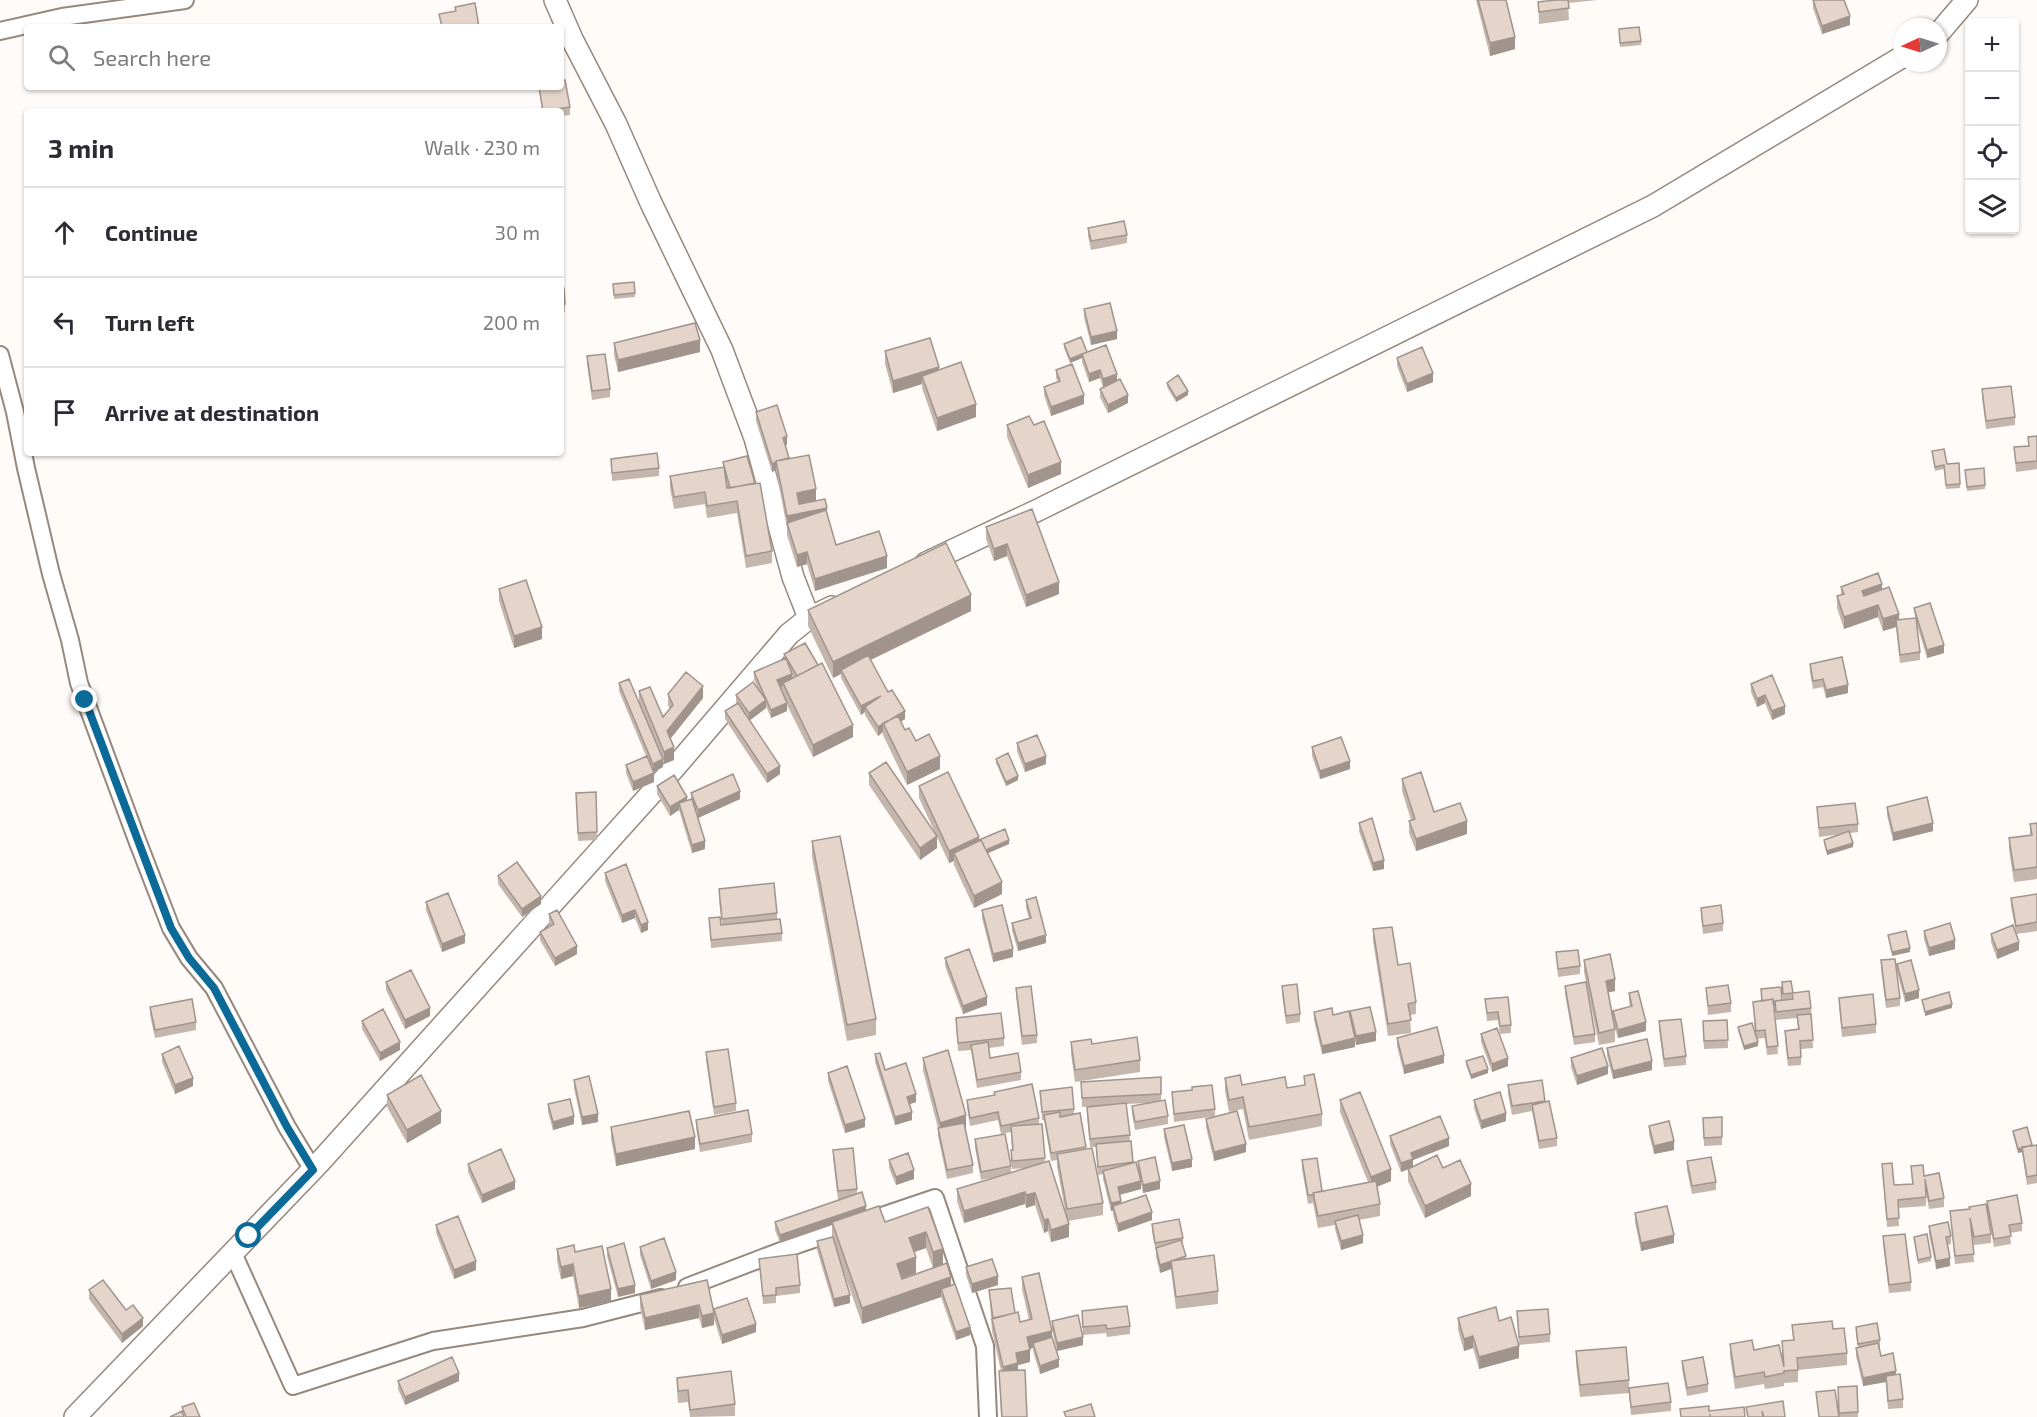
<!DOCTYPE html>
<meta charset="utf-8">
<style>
body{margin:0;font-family:"Exo 2",sans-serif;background:#f2f2f3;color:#2b2b33}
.controls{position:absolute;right:18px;top:18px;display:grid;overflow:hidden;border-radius:6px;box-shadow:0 2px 4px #0004}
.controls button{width:54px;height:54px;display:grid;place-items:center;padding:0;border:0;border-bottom:2px solid #e1e1e2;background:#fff;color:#2b2b33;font:30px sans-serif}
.compass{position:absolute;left:1893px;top:18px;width:54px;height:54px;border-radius:50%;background:#fff;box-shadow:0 2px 4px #0004;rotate:266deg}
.stop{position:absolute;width:18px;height:18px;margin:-14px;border:4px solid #0c6a99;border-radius:50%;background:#fff}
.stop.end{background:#0c6a99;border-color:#fff;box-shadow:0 2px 6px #0008}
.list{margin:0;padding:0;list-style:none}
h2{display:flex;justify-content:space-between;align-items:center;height:78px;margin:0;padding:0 24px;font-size:26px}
h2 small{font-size:20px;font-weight:400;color:#7c7c81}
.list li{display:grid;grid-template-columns:39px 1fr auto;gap:18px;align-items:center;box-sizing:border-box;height:90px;padding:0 24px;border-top:2px solid #e1e1e2}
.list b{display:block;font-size:22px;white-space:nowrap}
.list em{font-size:20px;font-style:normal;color:#7c7c81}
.icon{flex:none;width:33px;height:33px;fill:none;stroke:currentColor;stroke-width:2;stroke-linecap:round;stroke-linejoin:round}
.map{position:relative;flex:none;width:2037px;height:1417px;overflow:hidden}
.search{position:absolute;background:#fff;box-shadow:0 2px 4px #0004;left:24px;top:24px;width:540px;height:66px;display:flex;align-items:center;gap:15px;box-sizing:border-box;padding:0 21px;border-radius:6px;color:#7c7c81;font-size:22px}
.panel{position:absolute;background:#fff;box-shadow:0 2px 4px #0004;left:24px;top:108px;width:540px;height:348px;border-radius:6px}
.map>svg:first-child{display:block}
</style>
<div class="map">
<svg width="2037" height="1417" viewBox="0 0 2037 1417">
<rect width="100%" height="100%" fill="#fefbf9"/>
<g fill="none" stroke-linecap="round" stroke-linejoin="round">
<g stroke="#96887d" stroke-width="20">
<path id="minor" d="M0 31 62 17 185 0
M0 355 15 412 26 468 51 574 70 640 79 683 137 840 171 928 189 958 214 988 287 1127 313 1170
M233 1253 293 1386 433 1341 583 1318 661 1298
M687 1287 799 1244 935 1198 985 1346 988 1417"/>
</g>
<g stroke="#96887d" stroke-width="24">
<path id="major" d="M555 0 572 39 616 124 651 203 722 350 755 438 793 577 809 618
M1938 34 1967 0
M926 563 1038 510 1653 206 1902 57
M75 1417 319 1163 676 766 789 634 809 618 832 607"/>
</g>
<use href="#minor" stroke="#fff" stroke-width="16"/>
<use href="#major" stroke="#fff" stroke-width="21"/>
</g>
<path fill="#c4b6ad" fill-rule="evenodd" d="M1476 0H1506L1515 49 1490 56Z
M1554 0H1598L1568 3 1569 20 1539 24 1538 2Z
M1813 0 1850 25 1822 34 1813 8Z
M1619 29 1641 41V45L1620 47Z
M539 87 570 107V115L561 116V111H542Z
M1088 228 1127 235V243L1091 250 1088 236Z
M634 282 635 297 614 299 613 284Z
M561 288 565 304V312H561Z
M1084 309 1117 339 1091 345 1084 317Z
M614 343 700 352 618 372 614 355Z
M1064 344 1087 352 1117 381 1128 403 1108 413 1100 397V389L1103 387 1100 378 1089 382 1082 362V358L1070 363 1064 348Z
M885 351 939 370 976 417 937 431 922 388V384L893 393 885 364Z
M587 356 610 389V397L592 400 587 364Z
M1397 358 1433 382 1407 392 1397 366Z
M1056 370 1084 404 1051 416 1044 395V387L1058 382 1056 378Z
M1167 383 1188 395 1176 402 1167 387Z
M1982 389 2015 417V425L1986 429 1982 397Z
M756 412 787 445H785L789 459 816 500 827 514 836 545 887 568 815 591 807 564 797 567 787 535V528L776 470 772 472 756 421Z
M1007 425H1034L1061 474 1028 488 1007 437Z
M2037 436V469L2016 472 2014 447 2028 446V437Z
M1932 451 1947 464 1959 463 1960 488 1946 489 1944 469 1935 471Z
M611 459 659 468V476L612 481Z
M723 462 772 551V563L746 568 737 513 707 518 705 504 674 509 670 488V476L723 467Z
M1965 474 1985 485V489L1967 491Z
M1032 509 1059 594 1026 607 1007 556 994 561 986 539V527Z
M1841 587 1882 590 1899 620 1915 618 1914 608 1944 653 1927 658 1917 625 1920 652V660L1900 663 1896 627 1883 631 1878 617 1844 629 1837 608V596L1841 595Z
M499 589 542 639 514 648 499 601Z
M808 610 971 611 871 660 888 692 905 719 900 722 905 730 916 741 940 769 907 785 883 735V732L878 736 865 715V712L861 715 841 678V674L833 678 808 626Z
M784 654 853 737 813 757 787 705V711L771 718 766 706V708L750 720 780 774 767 783 725 719V711L737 704 736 703V695L759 690 754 680V672L784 659Z
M1810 664 1848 693 1826 698 1823 687 1813 689 1810 672Z
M1772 675 1785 714 1772 720 1765 703 1757 707 1751 692V684Z
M619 683 639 703V691L663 717 670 709 668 706V694L703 698 670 739 674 760 664 764 663 760V767L654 772V782L633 791 626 773V765L646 756 619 691Z
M1017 743 1046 764 1025 772 1017 751Z
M1312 747 1350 769 1320 779 1312 756Z
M996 759 1018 780 1006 786 996 763Z
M869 773 937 848 920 860 869 785Z
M1402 779 1434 812 1467 834 1416 851 1409 833V821L1411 820 1402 791Z
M657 786 687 801 691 800V793L740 799 698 818 697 814 705 849 692 853 679 810 670 816 657 794Z
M919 786 979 841 1009 844 987 853 1002 894 974 908 954 865V861L949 863 919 798Z
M596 792 597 840 578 841 576 793Z
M1817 807 1858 824V832L1850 833 1853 847 1827 855 1824 844V840L1842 834 1819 837Z
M1887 807 1933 831 1893 841 1887 815Z
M1359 823 1384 869 1373 871 1359 831Z
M2037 823V879L2014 882 2009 850V838L2030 835V824Z
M812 841 876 1019V1035L847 1041 812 857Z
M605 873 648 922V930L641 933 635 918 622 923 605 881Z
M498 876 541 904 522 917 498 884Z
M719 889 777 913V919L782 933V941L711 948 709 918 722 925 719 901Z
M2037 894V931L2016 934 2019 950 1997 959 1991 942V934L2016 933 2011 906V898Z
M1026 900 1046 943 1018 951 1012 931V923L1029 918 1026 908Z
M426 902 465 943 442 952 426 910Z
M1701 908 1723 923V931L1703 934 1701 916Z
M982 910 1013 957 993 962 982 918Z
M549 914 577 954 555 966 540 940V932L550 926 549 923Z
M1373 929 1398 965 1416 1002V1014L1410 1015 1411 1033 1388 1036 1373 941Z
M1924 931 1955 949 1929 956 1924 939Z
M1556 952 1580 966V974L1558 977Z
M945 958 987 1005 963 1014 945 966Z
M1584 960 1615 991 1608 992 1613 1016V1011L1630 1007 1629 1001V993L1646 1031 1618 1038 1615 1029V1042L1599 1045 1584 972Z
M1881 960 1900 998V1006L1886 1008 1881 969Z
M1897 964 1919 998 1905 1002 1897 972Z
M386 982 430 1016 405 1029 386 990Z
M1782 982 1793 993 1811 1008 1813 1048 1801 1049V1065L1788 1066 1785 1039V1031L1798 1029 1797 1018 1776 1020 1775 1007H1774L1778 1054 1767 1055 1765 1038 1757 1039 1758 1046 1744 1050 1738 1031V1027L1755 1033 1753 1002 1761 1001V989L1783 1000Z
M1282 986 1300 1014V1022L1286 1024 1282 994Z
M1565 986 1595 1034V1042L1574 1045 1565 994Z
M1016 988 1037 1035V1043L1022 1045 1016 996Z
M1706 988 1731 1003V1012L1708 1015Z
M1839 998 1876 1024V1033L1842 1037 1839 1006Z
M1485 999 1511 1025V1033L1500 1034 1498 1020 1487 1021Z
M150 1007 196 1022V1030L155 1038 150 1015Z
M1350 1011 1376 1041 1356 1045 1355 1041V1047L1322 1054 1314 1020V1012L1333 1015 1350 1019Z
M956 1018 1004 1038V1046L989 1048 990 1058 1021 1072V1080L977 1088 971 1050 958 1051Z
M1727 1020 1728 1048 1704 1049 1703 1030Z
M362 1021 400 1050 380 1061 362 1029Z
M1659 1021 1686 1056V1065L1664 1067 1659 1030Z
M1481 1034 1508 1066 1492 1072 1481 1042Z
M1397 1038 1444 1063 1404 1074 1397 1046Z
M1071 1042 1092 1044 1140 1060V1072L1075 1082 1071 1054Z
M1607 1048 1652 1070 1613 1079 1607 1056Z
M706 1052 736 1103V1111L714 1115 706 1060Z
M162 1054 193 1086 175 1094 162 1062Z
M875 1054 885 1070 916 1102 910 1104 912 1120 895 1125 875 1062Z
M923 1058 966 1128H965L973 1165V1173L947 1179 938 1136V1128L923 1070Z
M1571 1058 1608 1074 1577 1085 1571 1067Z
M1466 1061 1488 1073 1471 1079 1466 1065Z
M828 1073 865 1127 845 1133 828 1081Z
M1304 1076 1322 1114V1126L1249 1140 1243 1109 1229 1112 1225 1091V1078L1242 1085 1287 1088 1304 1085Z
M1161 1077V1101L1168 1116V1124L1135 1130 1132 1114V1106L1150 1103 1126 1104 1130 1141 1133 1163 1138 1168V1161L1160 1189 1143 1193 1141 1183V1189L1120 1195 1121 1203 1152 1220 1118 1232 1113 1215V1211H1111L1103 1179V1174L1098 1175 1096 1147H1090L1087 1115V1107L1108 1105 1082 1107 1081 1082Z
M574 1080 598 1122 582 1125 574 1088Z
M1542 1080 1545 1102 1557 1138V1146L1539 1149 1532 1111 1512 1115 1508 1094V1085Z
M1040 1091 1074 1109V1114L1080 1113 1086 1149 1103 1203V1215L1068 1221 1069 1237 1051 1242 1048 1231 1044 1233 1035 1205 1026 1208 1025 1204 964 1223 957 1201V1189L996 1177 981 1180 975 1148V1139L1011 1166V1173L1026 1168 1012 1169 1011 1159V1150H1012L1011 1132 1001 1134 998 1120 970 1126 967 1108V1100L994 1095V1092L1039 1118V1124L1045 1162 1066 1215 1057 1167V1160L1051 1161 1044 1120H1042Z
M1172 1092 1215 1109V1116L1246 1152 1214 1161 1206 1127V1119L1211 1117 1174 1122Z
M387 1095 441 1123 407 1143 387 1107Z
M1340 1100 1391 1181 1377 1187 1380 1204V1216L1359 1220 1363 1243 1341 1250 1335 1229V1225L1318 1228 1313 1203 1308 1204 1302 1169V1160L1322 1191 1368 1182 1340 1112Z
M1474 1100 1506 1121 1481 1129 1474 1108Z
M548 1104 574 1124 553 1130 548 1112Z
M1722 1117V1145L1704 1146 1703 1118Z
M696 1120 752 1134V1142L700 1152 696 1128Z
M1649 1126 1674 1150 1654 1154 1649 1134Z
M611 1127 695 1149 616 1166 611 1139Z
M1164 1129 1192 1167 1172 1171 1164 1137Z
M2013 1131 2032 1145H2037V1183L2027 1185 2022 1152 2018 1153 2013 1135Z
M1390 1136 1449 1146 1413 1160V1167L1443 1168 1471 1196 1425 1218 1408 1181V1169H1409L1401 1172 1390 1144Z
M833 1150 857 1189V1194L866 1210 885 1222 928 1207 943 1264 970 1335 956 1340 941 1297 862 1324 840 1261 850 1303 834 1307 817 1250V1241L832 1237V1225L780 1243 775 1230V1222L841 1199 838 1200 833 1158ZM926 1248 933 1268 902 1279 916 1273 914 1252Z
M889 1160 914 1179 896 1185 889 1168Z
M1687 1161 1716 1182V1190L1692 1194 1687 1170Z
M468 1164 515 1189 482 1203 468 1172Z
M1882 1164 1894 1185 1912 1184 1911 1166 1924 1176 1944 1198V1207L1929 1209 1926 1193V1206L1898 1208 1899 1226 1887 1227Z
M1987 1201 2022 1223V1231L2010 1233 2011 1244 1994 1247 1987 1210 1991 1234V1243L1974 1245 1972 1235 1974 1262 1955 1264 1950 1211 1987 1209Z
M1635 1213 1674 1243 1641 1251 1635 1222Z
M1152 1224 1183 1238V1244L1186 1259 1218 1291V1304L1176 1309 1171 1269 1160 1273 1156 1257V1252L1152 1232Z
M436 1225 476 1270 454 1279 436 1233Z
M1929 1226 1951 1236V1244L1947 1245 1950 1266 1936 1269 1929 1234Z
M1883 1236 1911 1282V1291L1889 1293 1883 1244Z
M1914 1237 1931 1257V1261L1918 1264Z
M640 1247 676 1280 651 1289 640 1255Z
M607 1248 635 1293 618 1297 607 1256Z
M557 1249 575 1252 611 1302 579 1308 573 1276 561 1279 557 1261Z
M759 1259 800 1285V1293L776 1296V1303L763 1304Z
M966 1267 998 1285 972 1293 966 1275Z
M1022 1277 1052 1337 1059 1367 1040 1374 1033 1351V1348L1029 1349 1030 1362 1018 1365V1370L1027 1417H1001L999 1371H1001L992 1331 989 1290 1015 1313 1020 1322 1029 1320 1022 1289Z
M707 1280 714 1311 756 1332 722 1344 714 1319V1325L702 1328 699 1318 645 1330 640 1307V1295Z
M89 1290 126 1310 143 1326 122 1343 89 1299Z
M1082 1311 1130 1326V1334L1107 1337 1106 1333 1083 1335Z
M1517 1311 1550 1334V1342L1519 1345Z
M1458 1318 1499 1321 1519 1358 1479 1369 1473 1348 1464 1351 1458 1330Z
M1052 1321 1083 1345 1057 1351 1052 1330Z
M1792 1325 1833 1329 1847 1353V1365L1798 1370V1382L1784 1383V1386L1765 1389 1764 1384 1735 1389 1730 1356V1344L1754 1350 1782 1359V1341L1793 1340Z
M1856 1327 1880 1340V1348H1879L1881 1356 1896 1374 1903 1399V1408L1888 1409 1886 1382 1863 1386 1856 1356V1348L1858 1347 1856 1335Z
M1576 1351 1629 1380V1388L1671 1402V1411L1631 1415 1629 1393 1580 1397 1576 1364Z
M1682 1361 1708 1384V1392L1687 1396 1682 1369Z
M677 1378 735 1404V1416L690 1417 688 1402 678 1403 677 1390Z
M398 1381H459L405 1405 398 1389Z
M1857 1386 1858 1417H1839L1838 1387Z"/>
<path fill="#a0948d" d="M1850 16V25L1822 34V26Z
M1515 37V49L1490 56V43Z
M1117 331V339L1091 345V337Z
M700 340V352L618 372V360Z
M1082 354V358L1070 363V359Z
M939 367V380L922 376V384L893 393V381Z
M1100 370V378L1089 382V374Z
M1433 373V382L1407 392V384Z
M1117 374V382L1103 387V379Z
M1188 391V395L1176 402V398Z
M1084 395V404L1051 416V407Z
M1128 395V403L1108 413V405Z
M976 404V417L937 431V418Z
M787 436V445L783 446V438Z
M776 462V470L772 472V464Z
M1061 462V474L1028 488V475Z
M816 489V501L797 505V493Z
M827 508V520L787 523V516Z
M1007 544V556L994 561V549Z
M807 552V564L797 567V555Z
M887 556V568L815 591V579Z
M1059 582V594L1026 607V595Z
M1882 584V596L1862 603V591Z
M971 595V611L843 673 841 670V674L833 678V662Z
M1878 605V617L1844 629V617Z
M1899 614V626L1896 620V627L1883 631V619Z
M542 627V639L514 648V636Z
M1944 645V653L1927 658V650Z
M792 674V682L783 683V686L777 688V680Z
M1848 685V693L1826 698V690Z
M703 686V698L667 743V731Z
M1765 695V703L1757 707V699Z
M881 696 865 707V712L861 715V706Z
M766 700V708L749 721V713Z
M787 703V711L771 718V710Z
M1785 706V714L1772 720V711Z
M905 711V719L887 730 884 724Z
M883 724V732L878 736V727Z
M853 725V737L813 757V745Z
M674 747V760L664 764V752Z
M940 756V769L907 785V772Z
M1046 756V764L1025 772V764Z
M663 759V767L653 772V764Z
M1350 761V769L1320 779V771Z
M780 766V774L767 783V774Z
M654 773V782L633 791V782Z
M1018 776V780L1006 786V782Z
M740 791V799L698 818V810Z
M687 797V805L679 803V810L670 816V807Z
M1467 821V834L1416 851V839Z
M1933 823V831L1893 841V833Z
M937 836V848L920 860V848Z
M979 837V849L954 853V861L949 863V851Z
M1009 840V844L984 855V850Z
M705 841V849L692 853V845Z
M1853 843V847L1827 855V851Z
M1384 860V869L1373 871V863Z
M1002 882V894L974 908V896Z
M541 896V904L522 917V909Z
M635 910V918L622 923V915Z
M648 922V930L641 933V925Z
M465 935V943L442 952V944Z
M1046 935V943L1018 951V943Z
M1955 940V949L1929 956V948Z
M2019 942V950L1997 959V950Z
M577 946V954L555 966V958Z
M1910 948V952L1892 956V952Z
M1013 949V957L993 962V954Z
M1615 979V991L1606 993V981Z
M1919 990V998L1905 1002V994Z
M987 997V1005L963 1014V1006Z
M1952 1004V1008L1925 1016V1012Z
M430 1008V1016L405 1029V1020Z
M1646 1022V1031L1618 1038V1030Z
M1376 1032V1041L1356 1045V1036Z
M1355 1038V1047L1322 1054V1046Z
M400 1042V1050L380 1061V1053Z
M1758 1042V1046L1744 1050V1046Z
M1444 1055V1063L1404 1074V1066Z
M1508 1058V1066L1492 1072V1064Z
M1652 1061V1070L1613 1079V1071Z
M1608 1066V1074L1577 1085V1076Z
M1488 1069V1073L1471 1079V1075Z
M193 1078V1086L175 1094V1085Z
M916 1094V1102L907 1105V1097Z
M441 1111V1123L407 1143V1130Z
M912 1112V1120L895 1125V1117Z
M1506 1113V1121L1481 1129V1121Z
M598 1114V1122L582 1125V1117Z
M966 1115V1128L940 1135V1123Z
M574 1116V1124L553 1130V1122Z
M865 1119V1127L845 1133V1125Z
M695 1137V1149L616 1166V1154Z
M1449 1138V1146L1413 1160V1167L1401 1172V1163L1411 1153Z
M1674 1141V1150L1654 1154V1146Z
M1246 1144V1152L1214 1161V1152Z
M2022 1148V1152L2018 1153V1149Z
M1192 1159V1167L1172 1171V1163Z
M1391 1169V1181L1371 1189V1177Z
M914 1170V1179L896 1185V1177Z
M515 1181V1189L482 1203V1195Z
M1141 1181V1189L1118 1195V1187Z
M1160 1181V1189L1143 1193V1185Z
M1471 1184V1196L1425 1218V1206Z
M1025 1192V1204L964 1223V1211Z
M1035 1193V1205L1026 1208V1195Z
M1121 1201V1209L1113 1206V1211H1111V1203Z
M866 1206V1214L832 1222V1225L780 1243V1235Z
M1152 1212V1220L1118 1232V1224Z
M1048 1219V1231L1044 1233V1220Z
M1069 1224V1237L1051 1242V1230Z
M926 1232V1248L909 1254V1238Z
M1363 1235V1243L1341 1250V1241Z
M1674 1235V1243L1641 1251V1243Z
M943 1249V1265L933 1268V1252Z
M916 1257V1273L897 1280V1264Z
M1950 1258V1266L1936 1269V1261Z
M476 1261V1270L454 1279V1270Z
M1171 1261V1269L1160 1273V1265Z
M573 1264V1276L561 1279V1267Z
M676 1272V1280L651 1289V1281Z
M998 1276V1285L972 1293V1284Z
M951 1277V1293L941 1289V1297L862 1324V1308Z
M635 1285V1293L618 1297V1289Z
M611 1289V1302L579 1308V1296Z
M850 1295V1303L834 1307V1299Z
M699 1305V1318L645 1330V1318Z
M714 1313V1325L702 1328V1316Z
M143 1318V1326L122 1343V1334Z
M756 1324V1332L722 1344V1335Z
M970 1327V1335L956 1340V1332Z
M1052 1331V1344L1033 1343V1348L1027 1349V1337Z
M1473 1336V1348L1464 1351V1339Z
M1083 1337V1345L1057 1351V1343Z
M1519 1346V1358L1479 1369V1357Z
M1030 1350V1362L1018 1365V1375L1003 1379V1367L1016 1353Z
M1059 1359V1367L1040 1374V1366Z
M1896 1371V1379L1886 1376V1382L1863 1386V1378Z
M459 1373V1381L405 1405V1397Z"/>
<path fill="#e4d4c9" stroke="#a0948d" stroke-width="1.5" d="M1478 0H1506L1515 37 1490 43Z
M1556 0H1568L1569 8 1539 12 1538 2Z
M1813 0H1844L1850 16 1822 26Z
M475 3 479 27H442L439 14 456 11 455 7Z
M1639 27 1641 41 1620 43 1619 29Z
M561 80H565L570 107 543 111 539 87H561Z
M1124 221 1127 235 1091 241 1088 228Z
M634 282 635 293 614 295 613 284Z
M561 288H564L565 304H561Z
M1110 303 1117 331 1091 337 1084 309Z
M695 323 700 340 618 360 614 343Z
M1081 337 1087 352 1070 359 1064 344Z
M930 338 939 367 893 381 885 351Z
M1106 345 1117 374 1103 379 1100 370 1089 374 1082 354Z
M1422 347 1433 373 1407 384 1397 358Z
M605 354 610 389 592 391 587 356Z
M961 362 976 404 937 418 922 376Z
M1072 364 1084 395 1051 407 1044 387 1060 381 1056 370Z
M1178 375 1188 391 1176 398 1167 383Z
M1120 379 1128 395 1108 405 1100 389Z
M2011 386 2015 417 1986 421 1982 389Z
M777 405 787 436 783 438 789 458 776 461V462L772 464 756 412Z
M1029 416 1034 425 1044 421 1061 462 1028 475 1007 425Z
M2037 436V461L2016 463 2014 447 2029 446 2028 437Z
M1944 449 1947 464 1959 463 1960 484 1946 485 1944 465 1935 467 1932 451Z
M657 453 659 468 612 473 611 459Z
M809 455 816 489 797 493 799 504 825 499 827 508 787 516 776 461Z
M747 456 755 483 730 488 723 462Z
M724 467 727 488 760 483 772 551 746 556 737 501 707 506 705 492 674 497 670 476Z
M1984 468 1985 485 1967 487 1965 470Z
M1032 509 1059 582 1026 595 1007 544 994 549 986 527Z
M826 510 836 545 879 531 887 556 815 579 807 552 797 555 787 523Z
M946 543 971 595 833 662 808 610Z
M1878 573 1882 584 1862 591 1864 596 1889 587 1899 614 1883 619 1878 605 1844 617 1837 596 1844 594 1841 587Z
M526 580 542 627 514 636 499 589Z
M1930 603 1944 645 1927 650 1914 608Z
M1916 618 1920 652 1900 655 1896 620Z
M805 643 818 665 797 676 784 654Z
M868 655 888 692 892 690 905 711 878 727 865 707 881 696 861 706 841 670Z
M1842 657 1848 685 1826 690 1823 679 1813 681 1810 664Z
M786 658 792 674 777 680 787 703 771 710 754 672Z
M822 663 853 725 813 745 783 683Z
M686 672 703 686 667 731 674 747 664 752 639 691 650 687 663 717 673 705 668 694Z
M1772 675 1785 706 1772 711 1765 695 1757 699 1751 684Z
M629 679 663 759 653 764 619 683Z
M753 682 766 700 749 713 736 695Z
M738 703 780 766 767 774 725 711Z
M898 716 905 730 909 728 916 741 929 734 940 756 907 772 883 723Z
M1037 735 1046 756 1025 764 1017 743Z
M1341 737 1350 761 1320 771 1312 747Z
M1008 753 1018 776 1006 782 996 759Z
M647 756 654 773 633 782 626 765Z
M886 762 937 836 920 848 869 773Z
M948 772 979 837 949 851 919 786Z
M1421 772 1434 812 1460 803 1467 821 1416 839 1409 821 1415 819 1402 779Z
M733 774 740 791 698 810 691 793Z
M674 775 687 797 670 807 657 786Z
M596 792 597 832 578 833 576 793Z
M1927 797 1933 823 1893 833 1887 807Z
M692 799 705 841 692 845 679 803Z
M1855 803 1858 824 1819 828 1817 807Z
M1372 818 1384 860 1373 863 1359 823Z
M2037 823V867L2014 870 2009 838 2032 835 2030 824Z
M1005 829 1009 840 986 850 981 840H979Z
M1849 831 1853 843 1827 851 1824 840Z
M840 836 876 1019 847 1025 812 841Z
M981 840 1002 882 974 896 954 853Z
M517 862 541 896 522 909 498 876Z
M626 864 648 922 641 925 635 910 622 915 605 873Z
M774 883 777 913 722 919 719 889Z
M448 893 465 935 442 944 426 902Z
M2037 894V922L2016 926 2011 898Z
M1036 897 1046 935 1018 943 1012 923 1031 918 1026 900Z
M1002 905 1013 949 993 954 982 910Z
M1721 905 1723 923 1703 926 1701 908Z
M557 910 577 946 555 958 540 932 554 924 549 914Z
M720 917 721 925 780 919 782 933 711 940 709 918Z
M1950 923 1955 940 1929 948 1924 931Z
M2013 925 2019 942 1997 950 1991 934Z
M1392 927 1398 965 1410 963 1416 1002 1408 1004 1411 1020 1388 1024 1373 929Z
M1906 931 1910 948 1892 952 1888 935Z
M969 949 987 997 963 1006 945 958Z
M1578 950 1580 966 1558 969 1556 952Z
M1610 954 1615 979 1606 981 1615 1029 1599 1033 1584 960Z
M1895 959 1900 998 1886 1000 1881 960Z
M1911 960 1919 990 1905 994 1897 964Z
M411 970 430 1008 405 1020 386 982Z
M1791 981 1793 993 1809 991 1811 1008 1776 1012 1775 1001 1793 999 1792 993 1783 994 1782 982Z
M1586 982 1595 1034 1574 1037 1565 986Z
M1297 984 1300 1014 1286 1016 1282 986Z
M1728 985 1731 1003 1708 1006 1706 988Z
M1031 986 1037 1035 1022 1036 1016 988Z
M1781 987 1782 1000 1775 1001V1003H1773V999L1762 1001 1761 989Z
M1638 991 1646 1022 1618 1030 1613 1011 1632 1006 1629 993Z
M1949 992 1952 1004 1925 1012 1922 1000Z
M1873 994 1876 1024 1842 1028 1839 998Z
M1508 997 1511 1025 1500 1026 1498 1012 1487 1013 1485 999Z
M192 999 196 1022 155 1030 150 1007Z
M1773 999 1778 1046 1767 1047 1765 1030 1756 1031 1753 1002Z
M1370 1007 1376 1032 1356 1036 1350 1011Z
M1332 1008 1333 1015 1349 1011 1355 1038 1322 1046 1314 1012Z
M383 1009 400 1042 380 1053 362 1021Z
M1001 1013 1004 1038 958 1043 956 1018Z
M1811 1014 1813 1040 1800 1041 1801 1057 1788 1058 1785 1031 1799 1029 1797 1015Z
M1681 1019 1686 1056 1664 1059 1659 1021Z
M1727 1020 1728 1040 1704 1041 1703 1021Z
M1752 1023 1758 1042 1744 1046 1738 1027Z
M1437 1027 1444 1055 1404 1066 1397 1038Z
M1497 1028 1508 1058 1492 1064 1481 1034Z
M1137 1037 1140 1060 1075 1070 1071 1042 1091 1039 1092 1044Z
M1647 1039 1652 1061 1613 1071 1607 1048Z
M988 1042 990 1058 1018 1053 1021 1072 977 1080 971 1045Z
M179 1046 193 1078 175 1085 162 1054Z
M1602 1048 1608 1066 1577 1076 1571 1058Z
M728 1049 736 1103 714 1107 706 1052Z
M948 1050 966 1115 940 1123 923 1058Z
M880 1053 885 1070 906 1063 916 1094 907 1097 912 1112 895 1117 875 1054Z
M1483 1056 1488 1069 1471 1075 1466 1061Z
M847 1066 865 1119 845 1125 828 1073Z
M1314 1074 1322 1114 1249 1127 1243 1097 1229 1100 1225 1078 1240 1075 1242 1085 1285 1077 1287 1088 1305 1085 1304 1076Z
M421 1075 441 1111 407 1130 387 1095Z
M589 1076 598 1114 582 1117 574 1080Z
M1161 1077V1094L1082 1098 1081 1082Z
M1542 1080 1545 1101 1512 1106 1508 1085Z
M1032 1084 1039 1118 1001 1126 998 1112 970 1118 967 1100 995 1095 994 1092Z
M1212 1085 1215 1109 1174 1114 1172 1092 1192 1090V1087Z
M1072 1087 1074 1109 1042 1112 1040 1091Z
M1360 1092 1391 1169 1371 1177 1340 1100Z
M1500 1092 1506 1113 1481 1121 1474 1100Z
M570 1099 574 1116 553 1122 548 1104Z
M1165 1100 1168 1116 1135 1122 1132 1106Z
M1549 1101 1557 1138 1539 1141 1532 1105Z
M1126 1103 1130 1135 1090 1139 1087 1107Z
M748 1110 752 1134 700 1144 696 1120Z
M689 1111 695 1137 616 1154 611 1127Z
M1237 1111 1246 1144 1214 1152 1206 1119Z
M1060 1112V1117L1080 1113 1086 1147 1051 1153 1044 1115Z
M1440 1116 1449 1138 1411 1153 1413 1159 1401 1163 1390 1136Z
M1722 1117V1137L1704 1138 1703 1118Z
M1669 1121 1674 1141 1654 1146 1649 1126Z
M964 1123 973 1165 947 1170 938 1128Z
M1042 1124 1045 1158 1012 1161 1011 1150H1013L1011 1126Z
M1184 1125 1192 1159 1172 1163 1164 1129Z
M2027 1127 2032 1145 2018 1149 2013 1131Z
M1005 1134 1011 1166 981 1172 975 1139Z
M1131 1141 1133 1162 1098 1167 1096 1144Z
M2037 1145V1175L2027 1177 2022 1147Z
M853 1148 857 1189 838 1191 833 1150Z
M1092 1148 1103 1203 1067 1209 1057 1154Z
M501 1149 515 1181 482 1195 468 1164Z
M908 1153 914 1170 896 1177 889 1160Z
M1437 1155 1443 1168 1460 1160 1471 1184 1425 1206 1408 1169Z
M1155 1157 1160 1181 1143 1185 1138 1161Z
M1711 1157 1716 1182 1692 1186 1687 1161Z
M1317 1158 1322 1191 1313 1193 1314 1195H1308L1302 1160Z
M1049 1161 1069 1224 1051 1230 1048 1219 1044 1220 1035 1193 1026 1195 1025 1192 964 1211 957 1189Z
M1136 1162 1141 1181 1118 1187 1121 1201 1111 1203 1103 1171Z
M1892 1163 1894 1185 1913 1184 1911 1166 1923 1165 1924 1176 1939 1173 1944 1198 1929 1201 1925 1179 1926 1197 1898 1200 1899 1218 1887 1219 1882 1164Z
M1376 1181 1380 1204 1318 1216 1313 1193Z
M862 1192 866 1206 780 1235 775 1222Z
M1146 1195 1152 1212 1118 1224 1113 1206Z
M2017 1195 2022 1223 2009 1225 2011 1236 1994 1239 1987 1201Z
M1986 1204 1991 1234 1974 1237 1970 1218 1974 1254 1955 1256 1950 1211 1970 1209 1969 1207Z
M879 1206 885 1222 928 1207 943 1249 933 1252 926 1232 909 1238 916 1257 897 1264 902 1279 947 1263 951 1277 862 1308 832 1222Z
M1667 1206 1674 1235 1641 1243 1635 1213Z
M1358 1215 1363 1235 1341 1241 1335 1221Z
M458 1216 476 1261 454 1270 436 1225Z
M1179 1219 1183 1238 1155 1243 1152 1224Z
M1948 1222 1951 1236 1946 1237 1950 1258 1936 1261 1929 1226Z
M1905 1234 1911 1282 1889 1285 1883 1236Z
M1927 1234 1931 1257 1918 1260 1914 1237Z
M833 1237 850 1295 834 1299 817 1241Z
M664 1238 676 1272 651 1281 640 1247Z
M1181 1240 1186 1256 1160 1265 1156 1248Z
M624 1243 635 1285 618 1289 607 1248Z
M574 1245 575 1252 602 1246 611 1289 579 1296 573 1264 561 1267 557 1249Z
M797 1254 800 1285 776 1288V1295L763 1296 759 1259Z
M1214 1255 1218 1291 1176 1297 1171 1261Z
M992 1259 998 1276 972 1284 966 1267Z
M1039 1273 1052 1331 1027 1337 1030 1350 1016 1353 1018 1363 1003 1367 992 1319 1018 1312 1020 1322 1032 1319 1022 1277Z
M103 1280 126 1310 133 1305 143 1318 122 1334 89 1290Z
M707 1280 714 1313 702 1316 699 1305 645 1318 640 1295Z
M955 1284 970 1327 956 1332 941 1289Z
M1011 1288 1015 1313 993 1318 989 1290Z
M747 1298 756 1324 722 1335 714 1309Z
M1127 1306 1130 1326 1107 1329 1106 1325 1083 1327 1082 1311Z
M1496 1307 1499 1321 1511 1317 1519 1346 1479 1357 1473 1336 1464 1339 1458 1318Z
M1548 1309 1550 1334 1519 1337 1517 1311Z
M1078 1315 1083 1337 1057 1343 1052 1321Z
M1832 1321 1833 1329 1844 1328 1847 1353 1797 1358 1798 1370 1784 1371V1373L1765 1377 1764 1372 1735 1377 1730 1344 1752 1340 1754 1350 1779 1345 1784 1367 1782 1341 1794 1340 1792 1325Z
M1877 1323 1880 1340 1858 1344 1856 1327Z
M1052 1337 1059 1359 1040 1366 1033 1343Z
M1878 1343 1881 1356 1893 1353 1896 1371 1863 1378 1856 1348Z
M1626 1347 1629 1380 1580 1385 1576 1351Z
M452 1357 459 1373 405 1397 398 1381Z
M1703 1357 1708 1384 1687 1388 1682 1361Z
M1025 1370 1027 1417H1002L999 1371Z
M731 1371 735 1404 690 1410 688 1390 678 1391 677 1378Z
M1900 1374 1903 1399 1888 1401 1886 1376Z
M1668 1383 1671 1402 1631 1407 1629 1388Z
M1857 1386 1858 1412 1839 1413 1838 1387Z
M1835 1390 1839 1417H1819L1816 1392Z
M1783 1401 1785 1417H1764L1762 1411 1763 1417H1748L1746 1407Z
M194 1403 200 1417H186L182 1407Z
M1091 1404 1095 1417H1066L1064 1412Z
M1709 1406V1411L1744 1407 1745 1417H1710V1414V1417H1681L1680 1409Z
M182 1411 184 1417H170Z"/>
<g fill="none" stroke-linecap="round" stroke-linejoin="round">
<path stroke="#0c6a99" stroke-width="8" d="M85 700 171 928 189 958 214 988 287 1127 313 1170 249 1236"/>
</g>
</svg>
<div class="controls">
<button>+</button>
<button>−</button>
<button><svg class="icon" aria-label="locate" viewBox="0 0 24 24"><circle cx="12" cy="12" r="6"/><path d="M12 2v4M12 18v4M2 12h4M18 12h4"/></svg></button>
<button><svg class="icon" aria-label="layers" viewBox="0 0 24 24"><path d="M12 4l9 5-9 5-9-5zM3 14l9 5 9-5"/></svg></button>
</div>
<svg class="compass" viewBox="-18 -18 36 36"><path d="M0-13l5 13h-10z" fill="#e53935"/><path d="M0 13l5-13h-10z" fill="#7c7c81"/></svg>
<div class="stop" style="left:249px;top:1236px"></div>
<div class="stop end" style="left:85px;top:700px"></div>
<div class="search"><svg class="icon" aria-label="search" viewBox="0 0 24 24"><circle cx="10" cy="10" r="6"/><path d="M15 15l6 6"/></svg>Search here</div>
<section class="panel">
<h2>3 min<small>Walk · 230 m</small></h2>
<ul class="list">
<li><svg class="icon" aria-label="ahead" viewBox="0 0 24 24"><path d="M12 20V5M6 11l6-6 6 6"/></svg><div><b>Continue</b></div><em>30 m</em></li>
<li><svg class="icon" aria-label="left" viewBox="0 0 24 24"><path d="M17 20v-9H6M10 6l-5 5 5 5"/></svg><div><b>Turn left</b></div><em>200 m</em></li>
<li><svg class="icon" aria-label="arrive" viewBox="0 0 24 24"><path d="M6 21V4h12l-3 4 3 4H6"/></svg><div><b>Arrive at destination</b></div></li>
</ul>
</section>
</div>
